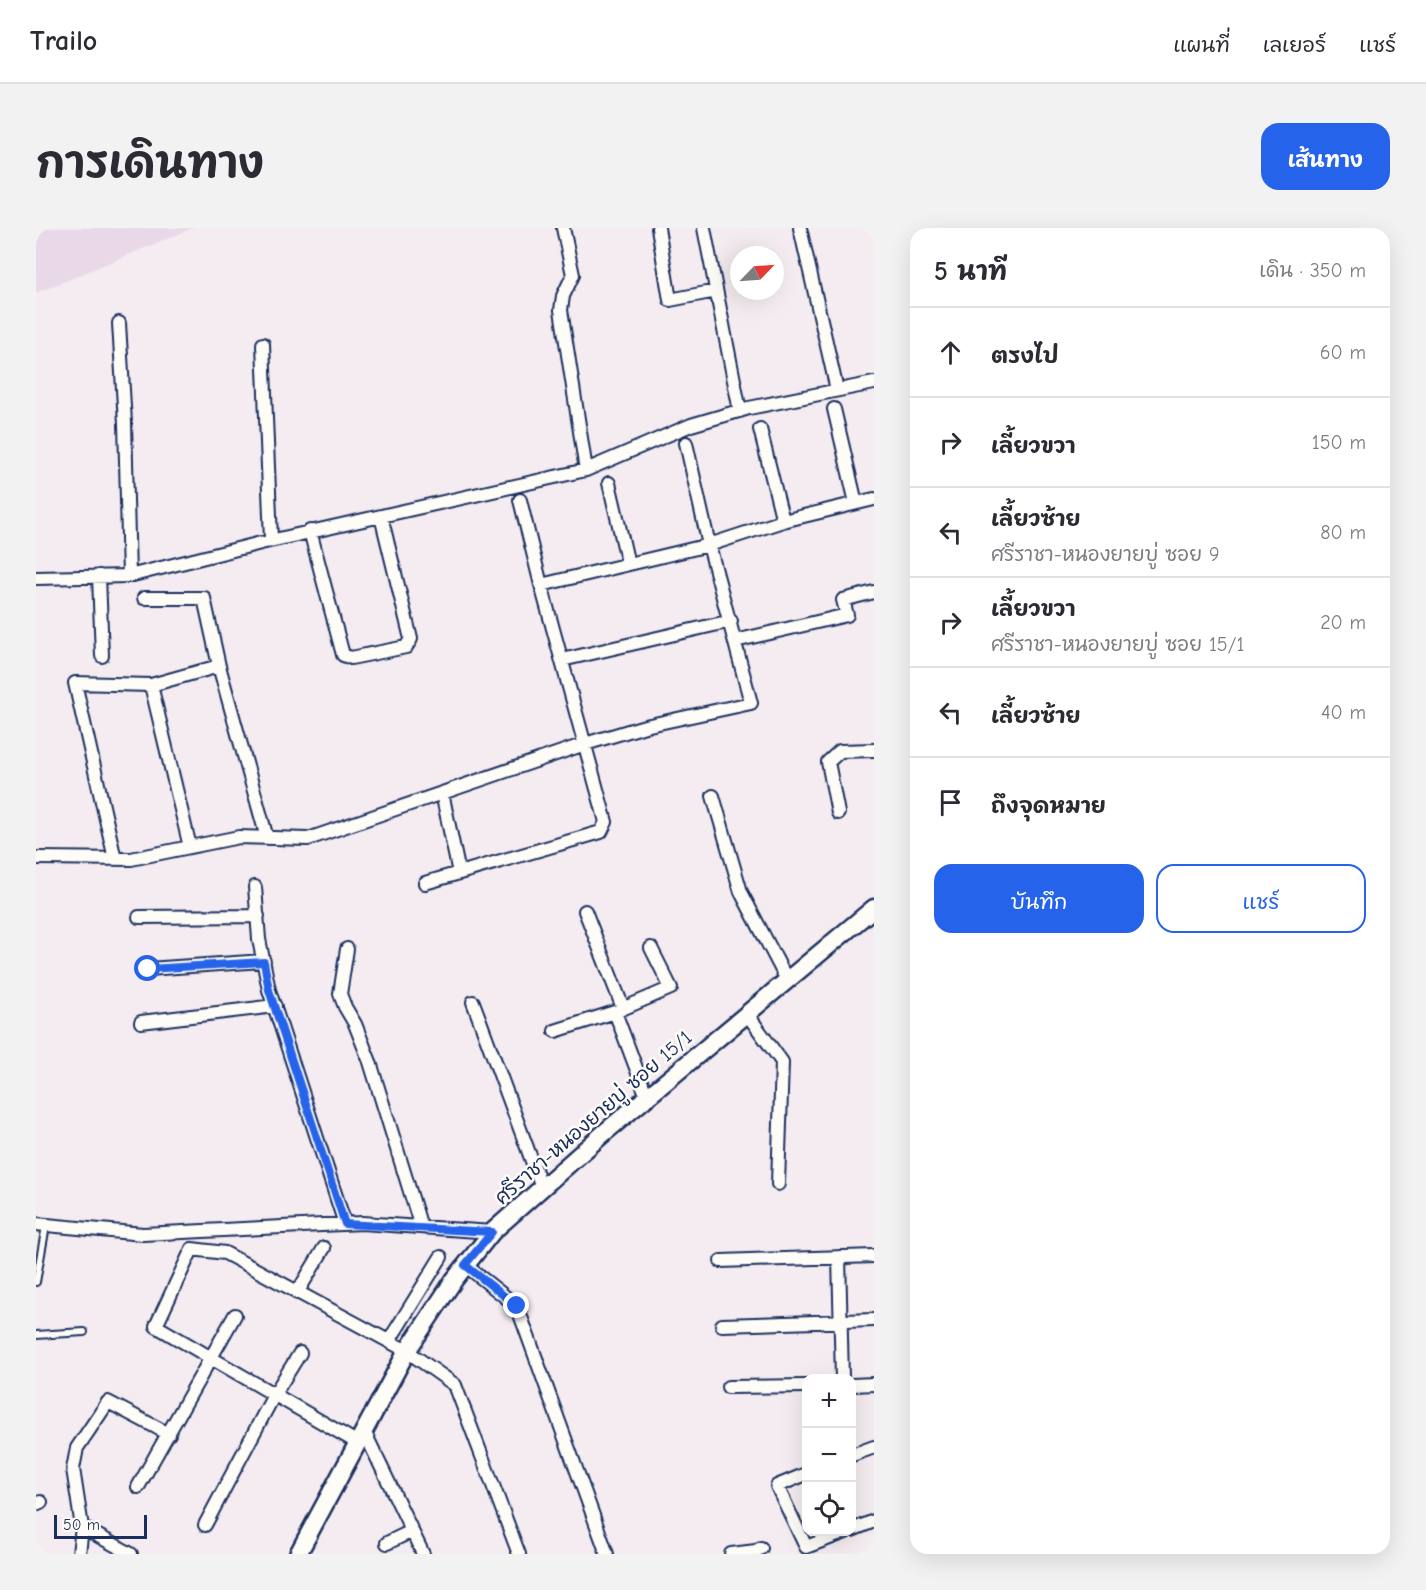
<!DOCTYPE html>
<html lang="th">
<meta charset="utf-8">
<style>
body{margin:0;font-family:"Comic Neue","Playpen Sans Thai",sans-serif;background:#f2f2f3;color:#2b2b33}
.controls{position:absolute;right:18px;bottom:18px;display:grid;overflow:hidden;border-radius:12px;box-shadow:0 6px 24px #0002}
.controls button{width:54px;height:54px;display:grid;place-items:center;padding:0;border:0;border-bottom:2px solid #e1e1e2;background:#fff;color:#2b2b33;font:30px sans-serif}
.compass{position:absolute;left:694px;top:18px;width:54px;height:54px;border-radius:50%;background:#fff;box-shadow:0 6px 24px #0002;rotate:65deg}
.scale{position:absolute;left:18px;bottom:15px;width:93px;box-sizing:border-box;padding-left:6px;border:3px solid #1b2f5e;border-top:0;font-size:16px;line-height:21px;white-space:nowrap;color:#1b2f5e;-webkit-text-stroke:4px #fdfcf7;paint-order:stroke}
.stop{position:absolute;width:18px;height:18px;margin:-14px;border:4px solid #2563eb;border-radius:50%;background:#fff}
.stop.end{background:#2563eb;border-color:#fff;box-shadow:0 2px 6px #0008}
.list{margin:0;padding:0;list-style:none}
h2{display:flex;justify-content:space-between;align-items:center;height:78px;margin:0;padding:0 24px;font-size:26px}
h2 small{font-size:20px;font-weight:400;color:#7c7c81}
.list li{display:grid;grid-template-columns:39px 1fr auto;gap:18px;align-items:center;box-sizing:border-box;height:90px;padding:0 24px;border-top:2px solid #e1e1e2}
.list b{display:block;font-size:22px;white-space:nowrap}
.list p{margin:0;font-size:20px;white-space:nowrap;color:#7c7c81}
.list em{font-size:20px;font-style:normal;color:#7c7c81}
.actions{display:flex;gap:12px;padding:18px 24px}
.actions a{flex:1;padding:14px 0;border:2px solid #2563eb;border-radius:18px;text-align:center;font-size:21px;color:#2563eb}
.actions .main{background:#2563eb;color:#fff}
.icon{flex:none;width:33px;height:33px;fill:none;stroke:currentColor;stroke-width:2;stroke-linecap:round;stroke-linejoin:round}
.map{position:relative;flex:none;width:838px;height:1326px;overflow:hidden;border-radius:18px}
header{display:flex;align-items:center;gap:36px;box-sizing:border-box;height:84px;padding:0 30px;background:#fff;border-bottom:2px solid #e1e1e2}
header strong{font-size:28px}
nav{display:flex;gap:33px;margin-inline-start:auto;font-size:21px}
.intro{display:flex;align-items:center;justify-content:space-between;box-sizing:border-box;height:144px;padding:0 36px}
h1{margin:0;font-size:42px}
.button{padding:15px 27px;border-radius:18px;background:#2563eb;color:#fff;font-size:21px;font-weight:700}
main{display:flex;gap:36px;padding:0 36px}
aside{flex:1;background:#fff;border-radius:18px;box-shadow:0 6px 24px #0002}
.map>svg:first-child{display:block}
</style>
<header>
<strong>Trailo</strong>
<nav><a>แผนที่</a><a>เลเยอร์</a><a>แชร์</a></nav>
</header>
<div class="intro"><h1>การเดินทาง</h1><a class="button">เส้นทาง</a></div>
<main>
<div class="map">
<svg width="838" height="1326" viewBox="0 0 838 1326">
<rect width="100%" height="100%" fill="#f4ecf0"/>
<filter id="ink" filterUnits="userSpaceOnUse"><feTurbulence type="fractalNoise" baseFrequency=".0167" numOctaves="2"/><feDisplacementMap in="SourceGraphic" scale="12" xChannelSelector="R" yChannelSelector="G"/><feConvolveMatrix kernelMatrix="1 2 1 2 8 2 1 2 1" color-interpolation-filters="sRGB"/></filter>
<g filter="url(#ink)">
<path fill="#e9d9e8" d="M0 0H157L0 65Z"/>
<g fill="none" stroke-linecap="round" stroke-linejoin="round">
<g stroke="#1b2f5e" stroke-width="10">
<path id="lane" d="M0 1054 10 998
M0 1107 48 1104"/>
</g>
<g stroke="#1b2f5e" stroke-width="16">
<path id="street" d="M527 0 537 47 527 68 525 82 550 242
M622 0 634 72 680 63
M668 0 704 183
M764 0 801 162
M83 95 89 195 93 348
M227 116 235 312
M798 181 820 275
M724 201 747 293
M573 255 592 336
M274 303 307 427 315 430 370 419 375 411 345 288
M63 348 66 428
M0 350 93 348 225 315 550 242 655 197 713 180 838 155
M505 357 673 317 747 293 838 271
M108 370H168L183 438 231 610
M699 413 811 387 807 372 838 364
M526 432 695 393
M115 457 154 619
M406 565 423 645
M677 568 705 664 751 752
M802 585 792 534 804 523 838 522
M2 630 95 631 203 609 272 611 549 516 609 498 715 475 673 317 650 215
M79 631 39 455 115 457 183 438
M389 655 565 604 570 594 505 357 484 272
M219 659 223 711 233 762 309 996
M549 683 587 780
M103 689 222 688
M311 721 304 766 309 779 319 796 334 834 385 999
M112 741 228 733
M437 774 506 960
M579 784 611 869
M711 786 746 834 742 956
M105 794 239 778
M519 803 579 784 635 760 615 720
M0 996 107 1006 326 995 456 1004
M803 1029 806 1150
M685 1033 838 1028
M429 1037 481 1078 571 1326
M261 1065 288 1020
M686 1097 838 1092
M353 1113 405 1029
M816 1157 838 1156
M692 1159 770 1158
M328 1203 387 1326
M322 1215 120 1098 156 1021 189 1025 371 1123 419 1157 483 1326
M816 1227 838 1219
M770 1246 741 1258 770 1319 810 1304
M102 1259 199 1087
M0 1276 5 1274
M169 1297 238 1167 264 1125
M46 1299 95 1326
M816 1302 838 1293
M351 1315 376 1303
M43 1326 46 1299 37 1241 41 1220 72 1174 133 1206
M695 1326 720 1323 725 1320"/>
</g>
<g stroke="#1b2f5e" stroke-width="21">
<path id="secondary" d="M262 1326 371 1123 418 1052 456 1004 568 905 838 680"/>
</g>
<use href="#lane" stroke="#fdfcf7" stroke-width="6"/>
<use href="#street" stroke="#fdfcf7" stroke-width="12"/>
<use href="#secondary" stroke="#fdfcf7" stroke-width="16"/>
</g>
</g>
<g fill="none" stroke-linecap="round" stroke-linejoin="round" filter="url(#ink)">
<path stroke="#2563eb" stroke-width="8" d="M112 741 228 734 233 762 309 996 456 1004 429 1037 481 1078"/>
</g>
<g text-anchor="middle" stroke-width="5" stroke-linejoin="round" paint-order="stroke">
<g font-size="20" fill="#1b2f5e" stroke="#fdfcf7">
<text transform="translate(557 889) rotate(-41)" y="7">ศรีราชา-หนองยายบู่ ซอย 15/1</text>
</g>
</g>
</svg>
<div class="controls">
<button>+</button>
<button>−</button>
<button><svg class="icon" aria-label="locate" viewBox="0 0 24 24"><circle cx="12" cy="12" r="6"/><path d="M12 2v4M12 18v4M2 12h4M18 12h4"/></svg></button>
</div>
<svg class="compass" viewBox="-18 -18 36 36"><path d="M0-13l5 13h-10z" fill="#e53935"/><path d="M0 13l5-13h-10z" fill="#7c7c81"/></svg>
<div class="scale">50 m</div>
<div class="stop" style="left:112px;top:741px"></div>
<div class="stop end" style="left:481px;top:1078px"></div>
</div>
<aside>
<h2>5 นาที<small>เดิน · 350 m</small></h2>
<ul class="list">
<li><svg class="icon" aria-label="ahead" viewBox="0 0 24 24"><path d="M12 20V5M6 11l6-6 6 6"/></svg><div><b>ตรงไป</b></div><em>60 m</em></li>
<li><svg class="icon" aria-label="right" viewBox="0 0 24 24"><path d="M7 20v-9h11M14 6l5 5-5 5"/></svg><div><b>เลี้ยวขวา</b></div><em>150 m</em></li>
<li><svg class="icon" aria-label="left" viewBox="0 0 24 24"><path d="M17 20v-9H6M10 6l-5 5 5 5"/></svg><div><b>เลี้ยวซ้าย</b><p>ศรีราชา-หนองยายบู่ ซอย 9</p></div><em>80 m</em></li>
<li><svg class="icon" aria-label="right" viewBox="0 0 24 24"><path d="M7 20v-9h11M14 6l5 5-5 5"/></svg><div><b>เลี้ยวขวา</b><p>ศรีราชา-หนองยายบู่ ซอย 15/1</p></div><em>20 m</em></li>
<li><svg class="icon" aria-label="left" viewBox="0 0 24 24"><path d="M17 20v-9H6M10 6l-5 5 5 5"/></svg><div><b>เลี้ยวซ้าย</b></div><em>40 m</em></li>
<li><svg class="icon" aria-label="arrive" viewBox="0 0 24 24"><path d="M6 21V4h12l-3 4 3 4H6"/></svg><div><b>ถึงจุดหมาย</b></div></li>
</ul>
<div class="actions"><a class="main">บันทึก</a><a>แชร์</a></div>
</aside>
</main>
